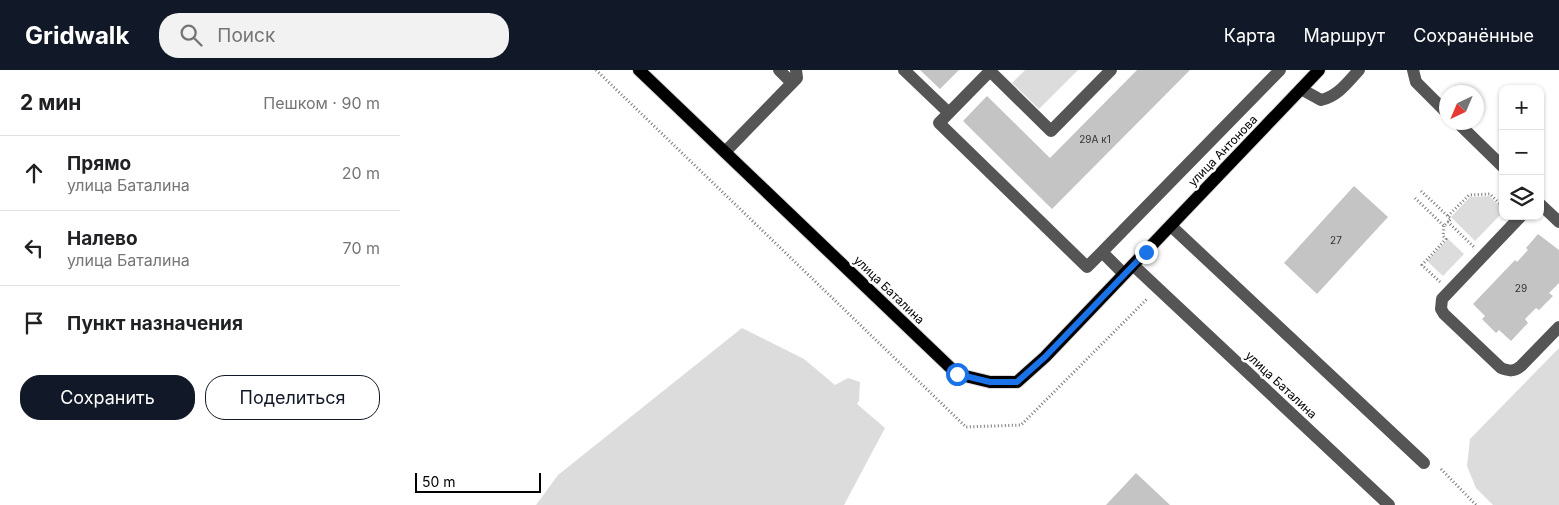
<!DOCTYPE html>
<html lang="ru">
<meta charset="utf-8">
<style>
body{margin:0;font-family:Inter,sans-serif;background:#f2f2f2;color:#202124}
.controls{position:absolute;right:15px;top:15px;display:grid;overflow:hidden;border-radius:10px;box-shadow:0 1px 4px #0004}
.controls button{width:45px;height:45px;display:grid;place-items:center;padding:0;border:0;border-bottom:1px solid #e0e0e0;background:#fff;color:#202124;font:25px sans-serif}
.compass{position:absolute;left:1039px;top:15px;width:45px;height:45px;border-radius:50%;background:#fff;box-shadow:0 1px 4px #0004;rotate:224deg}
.scale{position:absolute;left:15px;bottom:12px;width:126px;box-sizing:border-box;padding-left:5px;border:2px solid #000;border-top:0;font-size:14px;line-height:18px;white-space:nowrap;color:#000;-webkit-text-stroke:4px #fff;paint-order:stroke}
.stop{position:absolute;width:15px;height:15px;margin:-11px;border:4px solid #1a73e8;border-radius:50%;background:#fff}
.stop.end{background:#1a73e8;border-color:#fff;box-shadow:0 1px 5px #0008}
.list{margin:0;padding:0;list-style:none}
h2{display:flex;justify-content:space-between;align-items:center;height:65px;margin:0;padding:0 20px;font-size:21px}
h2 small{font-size:16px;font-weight:400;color:#757577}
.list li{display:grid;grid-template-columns:32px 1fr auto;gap:15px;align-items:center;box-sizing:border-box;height:75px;padding:0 20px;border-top:1px solid #e0e0e0}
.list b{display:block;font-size:19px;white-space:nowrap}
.list p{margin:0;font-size:16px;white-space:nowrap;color:#757577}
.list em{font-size:16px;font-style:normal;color:#757577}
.actions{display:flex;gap:10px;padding:15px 20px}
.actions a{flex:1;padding:11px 0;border:1px solid #111827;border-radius:20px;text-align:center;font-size:18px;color:#111827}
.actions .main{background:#111827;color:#fff}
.icon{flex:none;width:28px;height:28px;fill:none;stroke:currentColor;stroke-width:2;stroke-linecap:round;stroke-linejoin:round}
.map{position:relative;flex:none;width:1159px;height:435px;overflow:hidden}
header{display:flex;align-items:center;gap:30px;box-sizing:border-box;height:70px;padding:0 25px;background:#111827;color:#fff}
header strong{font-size:24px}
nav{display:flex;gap:28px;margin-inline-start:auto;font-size:18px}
.search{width:350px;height:45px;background:#f2f2f2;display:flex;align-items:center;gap:12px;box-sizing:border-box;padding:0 18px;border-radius:20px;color:#757577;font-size:19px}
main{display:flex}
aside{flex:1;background:#fff}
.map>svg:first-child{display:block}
</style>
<header>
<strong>Gridwalk</strong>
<div class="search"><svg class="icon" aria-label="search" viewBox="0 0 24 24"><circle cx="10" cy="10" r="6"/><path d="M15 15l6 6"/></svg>Поиск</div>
<nav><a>Карта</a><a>Маршрут</a><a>Сохранённые</a></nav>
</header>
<main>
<aside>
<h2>2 мин<small>Пешком · 90 m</small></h2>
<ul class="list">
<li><svg class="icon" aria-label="ahead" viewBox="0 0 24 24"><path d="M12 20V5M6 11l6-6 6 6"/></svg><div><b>Прямо</b><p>улица Баталина</p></div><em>20 m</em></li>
<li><svg class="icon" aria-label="left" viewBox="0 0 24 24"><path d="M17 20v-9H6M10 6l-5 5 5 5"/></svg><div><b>Налево</b><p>улица Баталина</p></div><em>70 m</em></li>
<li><svg class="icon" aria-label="arrive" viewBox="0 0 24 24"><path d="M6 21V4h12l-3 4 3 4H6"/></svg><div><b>Пункт назначения</b></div></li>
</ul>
<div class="actions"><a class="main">Сохранить</a><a>Поделиться</a></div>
</aside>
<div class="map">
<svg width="1159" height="435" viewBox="0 0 1159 435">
<rect width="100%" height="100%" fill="#fff"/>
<path fill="#dcdcdc" d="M625 0H678L639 39 612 13Z
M1089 126 1103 139V142L1075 171 1051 147 1070 127Z
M1048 169 1064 184 1043 206 1027 191Z
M342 258 404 289 435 315 448 308 460 312 459 331 457 334 485 358 444 435H136L158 405Z
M1159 278V435H1093L1076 418 1067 396 1070 369Z"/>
<path fill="#c4c4c4" d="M520 0H559L540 19Z
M737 0H790L652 139 563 51 587 26 650 88Z
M954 116 988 147 917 224 884 193Z
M1138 164 1159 180V213L1149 223 1153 226 1139 240 1136 238 1125 249 1128 253 1111 271 1099 260 1096 263 1082 249 1085 246 1073 234 1115 190 1117 192 1128 180 1126 178Z
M736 403 770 435H706Z"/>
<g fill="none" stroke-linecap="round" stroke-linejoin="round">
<g stroke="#dbdbdb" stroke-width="14">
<path id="major" d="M239 0 557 304 590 312H617L645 287 919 0"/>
</g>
<path stroke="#777" stroke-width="3" stroke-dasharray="1 2.5" stroke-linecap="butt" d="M196 0 566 357 621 355 748 228
M1021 121 1051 149 1048 152
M1015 128 1044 156 1048 152 1074 177
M1048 146 1069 125 1090 124 1103 137
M1040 212 1022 195 1046 169 1043 166 1044 156
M1041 399 1076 435"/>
<path stroke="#555" stroke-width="12" d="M379 0 392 13
M504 0 549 43
M1013 0 1016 12 1046 42
M901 19 921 30C938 26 947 13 959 0
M1057 52 1103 97
M325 82 397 8 396 0
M1140 134 1159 152
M1121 146 1042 229 1041 239 1044 244 1101 298C1109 301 1114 302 1121 296L1159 257
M771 156 1024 393
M702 182 687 197 539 53 590 1 651 61 711 0
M733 195 989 435
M724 204 702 182 880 0"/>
<use href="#major" stroke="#000" stroke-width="12"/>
</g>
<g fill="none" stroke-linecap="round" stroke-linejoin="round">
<path stroke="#1a73e8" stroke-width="6" d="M557 304 590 312H617L645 287 746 182"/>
</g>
<g text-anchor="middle" stroke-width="5" stroke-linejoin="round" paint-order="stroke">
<g font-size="10" fill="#313131">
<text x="695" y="73">29А к1</text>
<text x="936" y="174">27</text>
<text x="1121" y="222">29</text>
</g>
<g font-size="12" fill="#000" stroke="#fff">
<text transform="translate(823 81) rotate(-46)" y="4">улица Антонова</text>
<text transform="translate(489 220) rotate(44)" y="4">улица Баталина</text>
<text transform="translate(881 315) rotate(43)" y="4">улица Баталина</text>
</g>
</g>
</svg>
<div class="controls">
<button>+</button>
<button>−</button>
<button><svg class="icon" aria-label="layers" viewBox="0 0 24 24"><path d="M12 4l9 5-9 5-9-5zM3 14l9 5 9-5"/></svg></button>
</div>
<svg class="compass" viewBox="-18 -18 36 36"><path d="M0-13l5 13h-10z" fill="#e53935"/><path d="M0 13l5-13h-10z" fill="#757577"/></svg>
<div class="scale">50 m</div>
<div class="stop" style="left:557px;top:304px"></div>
<div class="stop end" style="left:746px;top:182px"></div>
</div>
</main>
